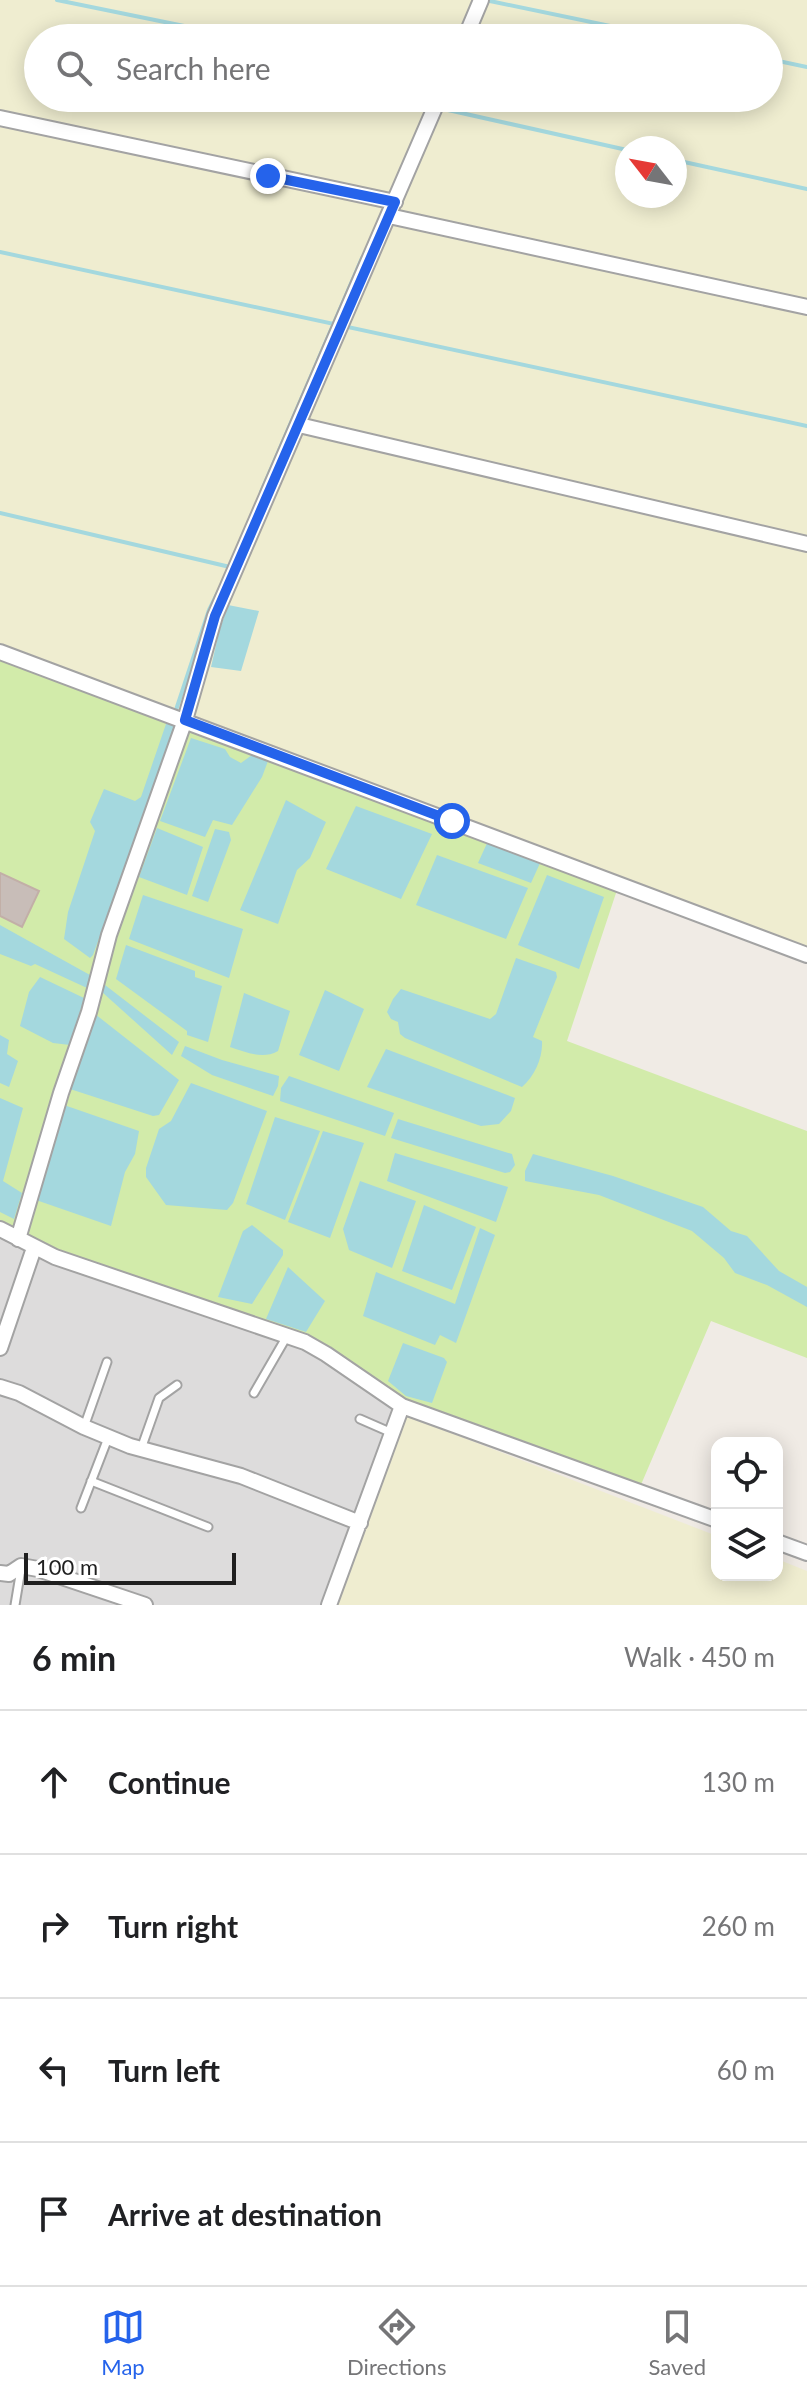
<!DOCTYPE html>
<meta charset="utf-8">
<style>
body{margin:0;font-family:Lato,sans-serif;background:#f2f2f2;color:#202124}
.controls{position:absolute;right:24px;bottom:24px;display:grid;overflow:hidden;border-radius:16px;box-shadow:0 4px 20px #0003}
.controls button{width:72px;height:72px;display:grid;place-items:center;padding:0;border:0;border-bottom:2px solid #e0e0e0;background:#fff;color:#202124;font:40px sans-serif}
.compass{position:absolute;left:615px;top:136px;width:72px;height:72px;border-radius:50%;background:#fff;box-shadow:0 4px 20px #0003;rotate:301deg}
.scale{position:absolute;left:24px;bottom:20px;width:212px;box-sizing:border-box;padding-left:8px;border:4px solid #1f1f1f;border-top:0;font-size:22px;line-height:28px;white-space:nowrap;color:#1f1f1f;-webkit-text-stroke:6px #fff;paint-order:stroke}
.stop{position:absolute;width:24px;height:24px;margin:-18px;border:6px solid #2563eb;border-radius:50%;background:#fff}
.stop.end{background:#2563eb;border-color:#fff;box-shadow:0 2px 8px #0008}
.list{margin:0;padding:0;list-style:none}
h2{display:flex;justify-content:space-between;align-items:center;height:104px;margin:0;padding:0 32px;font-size:34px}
h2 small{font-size:26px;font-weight:400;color:#757577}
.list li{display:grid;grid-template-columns:52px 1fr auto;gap:24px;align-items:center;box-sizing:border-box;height:144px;padding:0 32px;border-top:2px solid #e0e0e0}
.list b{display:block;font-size:30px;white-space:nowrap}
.list em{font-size:26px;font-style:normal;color:#757577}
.icon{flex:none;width:44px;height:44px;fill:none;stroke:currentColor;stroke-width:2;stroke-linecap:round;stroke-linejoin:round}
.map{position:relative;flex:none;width:807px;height:1605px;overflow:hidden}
.search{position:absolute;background:#fff;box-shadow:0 4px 20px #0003;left:24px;right:24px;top:24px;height:88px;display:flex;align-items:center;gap:20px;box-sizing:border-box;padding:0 28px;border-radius:44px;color:#757577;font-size:30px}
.sheet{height:680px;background:#fff}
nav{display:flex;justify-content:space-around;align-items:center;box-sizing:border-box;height:112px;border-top:2px solid #e0e0e0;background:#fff;font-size:22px;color:#757577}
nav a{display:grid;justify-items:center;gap:4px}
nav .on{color:#2563eb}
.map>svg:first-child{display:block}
</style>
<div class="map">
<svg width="807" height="1605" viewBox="0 0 807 1605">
<rect width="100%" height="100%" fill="#f0ebe5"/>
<path fill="#dddcdc" d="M0 1236 37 1256 304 1348 323 1358 394 1408 321 1605H0Z"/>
<path fill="#efedd0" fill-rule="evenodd" d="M0 0H807V950L0 647ZM38 38H769V98H38ZM627 148H675V196H627Z
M407 1416 717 1536V1575H777V1559L807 1571V1605H338Z"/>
<path fill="#d2ebaa" d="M0 657 179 724 13 1228 0 1221Z
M189 728 617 890 567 1041 807 1131V1358L711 1321 640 1487 406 1401 332 1348 307 1337 55 1251 25 1236 95 1014 104 968Z"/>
<path fill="#a4d8de" d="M228 605 259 611 241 671 211 667 219 632Z
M167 721 177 725 93 955 90 958 64 939 68 912 95 831 90 822 104 789 135 801 141 797Z
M191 738 225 749 230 757 241 763 252 755 268 761 262 777 232 825 213 820 205 837 160 821Z
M286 800 326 822 310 858 297 870 278 924 240 910Z
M356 806 432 834 401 899 326 869Z
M157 828 203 847 187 895 139 877Z
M215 829 229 832 231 840 208 902 192 896Z
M488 841 541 861 531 883 478 863Z
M437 855 528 888 506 939 416 905Z
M547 875 604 897 579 969 518 945Z
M143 895 243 929 229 978 129 939Z
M0 925 90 975 87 988 35 964 31 966 0 954Z
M126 945 195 971V977L222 986 208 1042 187 1035V1031L116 979Z
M516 958 556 972 557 977 533 1037 542 1041C543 1057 535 1076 522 1087L405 1038 400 1034 398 1022 391 1019 387 1012 393 999 401 989 490 1019 496 1014Z
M40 977 84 998 70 1045 53 1043 20 1026 29 992Z
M105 985 179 1042 172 1055 102 992Z
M325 990 364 1009 339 1071 299 1055Z
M244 993 290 1011 278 1051C262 1060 246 1052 230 1047Z
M95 1014 179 1080 159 1115 153 1116 70 1089Z
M0 1035 9 1040 7 1054 18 1061 9 1087 0 1083Z
M185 1046 222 1060 279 1076 278 1086 273 1096 212 1075 181 1056Z
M386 1049 515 1098 511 1111 499 1124 481 1126 367 1087Z
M289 1076 394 1113 385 1136 280 1101 281 1088Z
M191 1083 267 1111 233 1203 227 1210 166 1205 146 1177V1168L159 1129 171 1121Z
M0 1098 23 1108 3 1181 22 1193 14 1219 0 1212Z
M64 1105 139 1131 135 1154 125 1172 111 1226 36 1200Z
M275 1117 320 1131 285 1220 246 1204Z
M398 1119 512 1154 515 1165 510 1172 505 1173 391 1138Z
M323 1131 364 1143 330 1238 288 1222Z
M395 1153 508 1187 496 1222 387 1181Z
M533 1154 613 1176 703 1207 731 1231 747 1236 779 1271 807 1287V1307L767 1285 735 1273 724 1258 692 1231 599 1195 525 1181V1171Z
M360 1181 416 1201 392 1268 349 1250 343 1229Z
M424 1205 476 1227 452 1290 402 1271Z
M252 1225 283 1250V1255L252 1304 218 1297 243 1231Z
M480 1228 495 1235 456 1343 440 1335 435 1345 363 1316 376 1272 455 1304Z
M288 1267 325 1301 306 1332 266 1319Z
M403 1343 444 1358 447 1362 432 1403 406 1396 388 1381Z"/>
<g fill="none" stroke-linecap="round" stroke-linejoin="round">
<path stroke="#a4d8de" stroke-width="4" d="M57 0 243 38
M485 0 668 38
M769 59 807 67
M439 108 627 150
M675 160 807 189
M0 252 807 426
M261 492 362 258
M0 513 230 567
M174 716 209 610 218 592"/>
</g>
<path fill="#c8bdb8" stroke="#c2afa7" stroke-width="2" d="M0 873 39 891 22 927 0 916Z"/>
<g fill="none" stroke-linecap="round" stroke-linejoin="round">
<g stroke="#a3a3a3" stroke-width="11">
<path id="lane" d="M254 1393 287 1336
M360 1419 392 1433
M84 1427 107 1362
M141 1449 159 1398 177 1385
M91 1481 208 1527
M81 1508 108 1438
M15 1605 21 1569"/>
</g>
<g stroke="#a3a3a3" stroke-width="18">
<path id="street" d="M465 38 481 0
M0 118 395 202
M389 216 807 307
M299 425 807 544
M0 652 807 955
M0 1229 55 1257 305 1342 326 1354 402 1406 717 1520
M18 1239 61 1093 89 1012 109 935 185 720 215 616 439 98
M0 1348 34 1248
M0 1387 19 1393 84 1427 130 1446 241 1476 360 1523
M777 1542 807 1553
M0 1573 9 1574 21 1566 38 1569 145 1605
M329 1605 402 1406"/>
</g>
<use href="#lane" stroke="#fff" stroke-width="7"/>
<use href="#street" stroke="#fff" stroke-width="14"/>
</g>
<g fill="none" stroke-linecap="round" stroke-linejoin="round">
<path stroke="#2563eb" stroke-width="10" d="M268 176 395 202 215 616 185 720 452 821"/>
</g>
</svg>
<div class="controls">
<button><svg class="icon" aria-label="locate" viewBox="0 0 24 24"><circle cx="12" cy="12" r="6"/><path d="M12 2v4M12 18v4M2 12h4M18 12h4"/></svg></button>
<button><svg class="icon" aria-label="layers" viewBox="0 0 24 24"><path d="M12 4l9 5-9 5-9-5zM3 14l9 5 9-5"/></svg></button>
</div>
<svg class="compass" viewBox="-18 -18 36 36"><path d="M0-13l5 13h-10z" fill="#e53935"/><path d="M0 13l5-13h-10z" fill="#757577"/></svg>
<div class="scale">100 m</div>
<div class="stop" style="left:452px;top:821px"></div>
<div class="stop end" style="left:268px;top:176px"></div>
<div class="search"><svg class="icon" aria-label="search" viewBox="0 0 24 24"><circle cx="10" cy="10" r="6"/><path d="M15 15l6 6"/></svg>Search here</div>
</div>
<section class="sheet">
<h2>6 min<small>Walk · 450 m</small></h2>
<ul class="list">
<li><svg class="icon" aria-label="ahead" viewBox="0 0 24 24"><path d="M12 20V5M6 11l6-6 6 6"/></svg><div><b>Continue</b></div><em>130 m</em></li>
<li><svg class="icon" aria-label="right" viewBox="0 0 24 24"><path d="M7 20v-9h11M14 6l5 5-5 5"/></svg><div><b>Turn right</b></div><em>260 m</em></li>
<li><svg class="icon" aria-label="left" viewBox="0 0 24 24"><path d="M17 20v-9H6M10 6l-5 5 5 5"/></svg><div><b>Turn left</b></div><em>60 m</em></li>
<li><svg class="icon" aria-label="arrive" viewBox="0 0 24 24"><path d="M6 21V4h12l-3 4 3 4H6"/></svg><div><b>Arrive at destination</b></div></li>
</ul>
</section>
<nav>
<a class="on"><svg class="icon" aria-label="map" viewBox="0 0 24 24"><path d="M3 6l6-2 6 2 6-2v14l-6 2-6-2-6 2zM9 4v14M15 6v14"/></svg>Map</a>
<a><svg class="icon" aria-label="directions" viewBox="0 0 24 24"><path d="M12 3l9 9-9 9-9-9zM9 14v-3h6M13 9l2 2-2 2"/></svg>Directions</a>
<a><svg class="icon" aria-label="saved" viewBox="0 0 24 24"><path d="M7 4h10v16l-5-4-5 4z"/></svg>Saved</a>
</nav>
